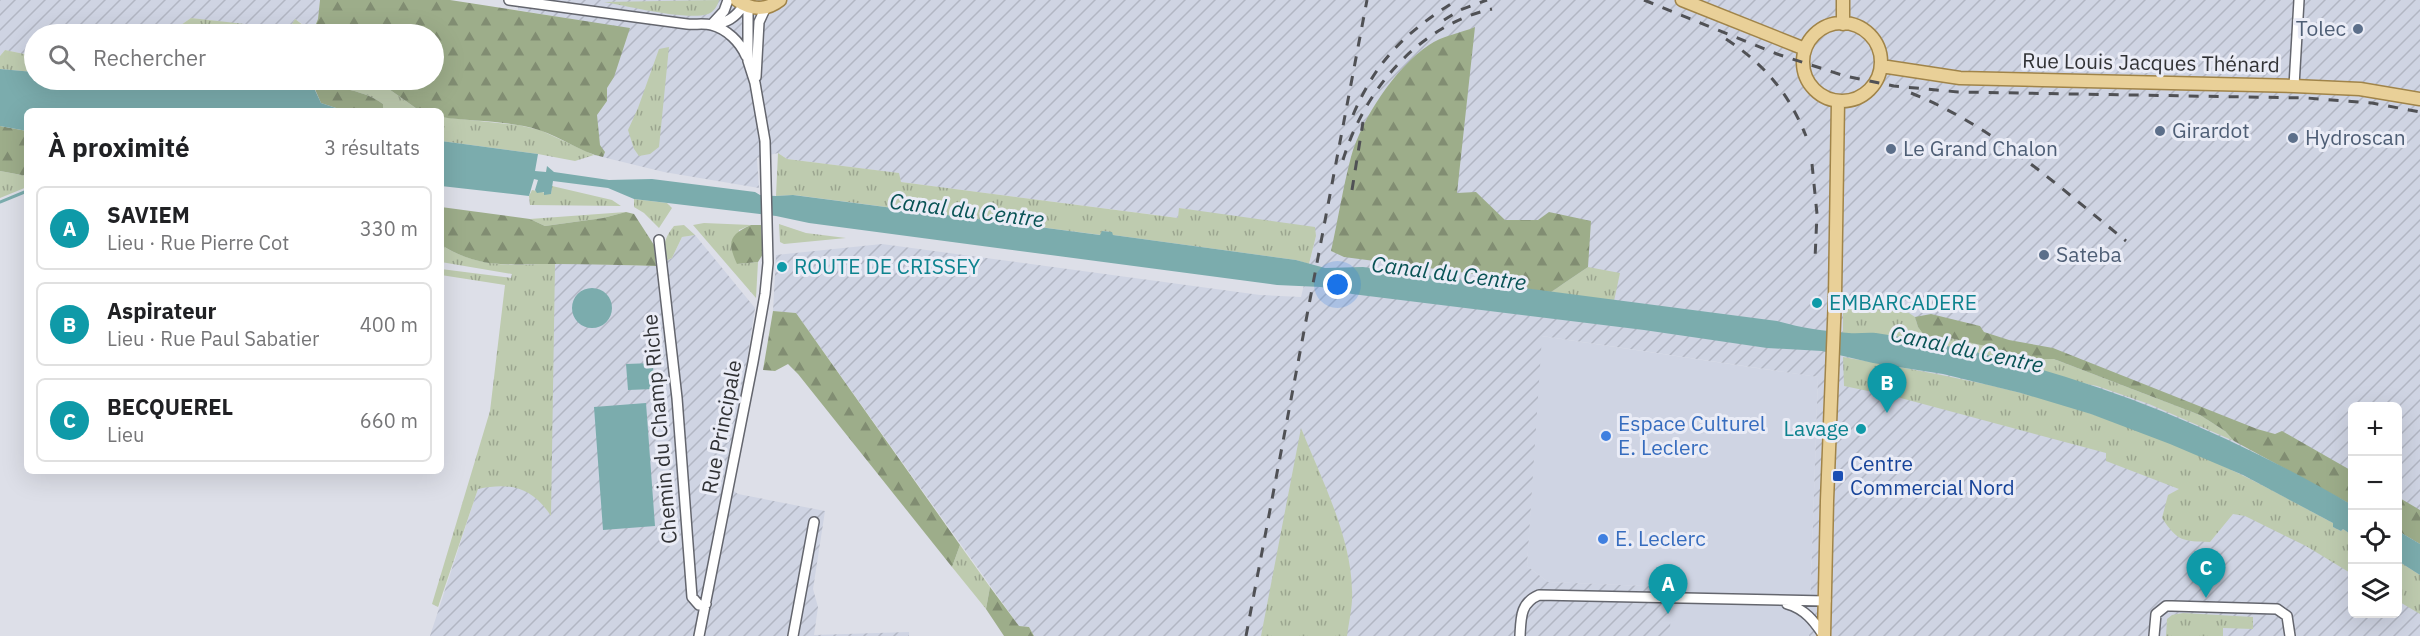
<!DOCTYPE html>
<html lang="fr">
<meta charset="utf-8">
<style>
body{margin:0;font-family:"IBM Plex Sans",sans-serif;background:#f2f2f2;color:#202124}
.controls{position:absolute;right:18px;bottom:18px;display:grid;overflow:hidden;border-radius:9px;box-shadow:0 6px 24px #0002}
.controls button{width:54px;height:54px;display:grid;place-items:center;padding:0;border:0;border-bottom:2px solid #e0e0e0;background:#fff;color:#202124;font:30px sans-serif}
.you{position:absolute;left:1338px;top:285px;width:21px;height:21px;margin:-15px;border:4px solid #fff;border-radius:50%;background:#1a73e8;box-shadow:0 0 0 9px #1a73e833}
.badge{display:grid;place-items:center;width:39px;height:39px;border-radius:50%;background:#1a73e8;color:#fff;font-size:20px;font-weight:700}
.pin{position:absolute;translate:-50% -50px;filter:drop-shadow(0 2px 3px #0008)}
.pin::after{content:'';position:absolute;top:32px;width:21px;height:18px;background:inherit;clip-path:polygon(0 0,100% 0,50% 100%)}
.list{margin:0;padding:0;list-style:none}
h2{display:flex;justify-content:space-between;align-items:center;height:78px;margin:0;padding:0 24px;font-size:26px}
h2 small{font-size:20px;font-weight:400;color:#757577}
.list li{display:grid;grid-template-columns:39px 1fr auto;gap:18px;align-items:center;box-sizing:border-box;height:84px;margin:0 12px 12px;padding:0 12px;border:2px solid #e0e0e0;border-radius:9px}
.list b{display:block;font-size:22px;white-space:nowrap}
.list p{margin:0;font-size:20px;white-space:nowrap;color:#757577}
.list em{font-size:20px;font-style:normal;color:#757577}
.icon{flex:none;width:33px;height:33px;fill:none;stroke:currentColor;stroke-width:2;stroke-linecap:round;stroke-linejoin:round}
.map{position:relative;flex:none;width:2420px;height:636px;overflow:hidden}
.search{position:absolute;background:#fff;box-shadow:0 6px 24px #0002;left:24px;top:24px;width:420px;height:66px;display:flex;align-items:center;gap:15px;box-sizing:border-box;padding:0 21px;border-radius:33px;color:#757577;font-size:22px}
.panel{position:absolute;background:#fff;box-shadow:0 6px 24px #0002;left:24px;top:108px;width:420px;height:366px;border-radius:9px}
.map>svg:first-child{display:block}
</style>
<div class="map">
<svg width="2420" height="636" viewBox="0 0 2420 636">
<defs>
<pattern id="industrial-furrows" width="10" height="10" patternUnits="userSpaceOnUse" patternTransform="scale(1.5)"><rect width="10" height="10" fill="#cfd4e3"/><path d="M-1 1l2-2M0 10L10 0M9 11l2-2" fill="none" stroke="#b2b6c3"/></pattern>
<pattern id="grass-tufts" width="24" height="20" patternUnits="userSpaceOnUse" patternTransform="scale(1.5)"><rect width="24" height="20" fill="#becbaf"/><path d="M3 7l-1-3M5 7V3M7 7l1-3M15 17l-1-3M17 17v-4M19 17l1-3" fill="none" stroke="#9ba58f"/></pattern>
<pattern id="forest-firs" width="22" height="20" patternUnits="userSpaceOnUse" patternTransform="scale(1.5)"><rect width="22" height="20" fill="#9dad8a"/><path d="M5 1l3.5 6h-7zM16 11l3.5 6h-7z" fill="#818d72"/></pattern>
</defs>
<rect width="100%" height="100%" fill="#dddfe8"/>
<path fill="#cfd4e3" d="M1541 336 1818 377 1809 636H1670V587L1548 582 1527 566Z"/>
<path fill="url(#industrial-furrows)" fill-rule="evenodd" d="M0 0H320L318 19 313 31 295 19 289 30 191 18 168 34H34V56L5 50 0 56Z
M518 0H2420V636H1809L1818 377 1542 336 1527 566 1548 582 1671 587 1670 636H1034L1029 627 1019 626 796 313 773 311 776 255 882 244 1260 295 1301 297 1316 236 1180 208 1179 218 901 182 898 173 787 159 778 153 757 158 759 188 664 172 594 155 583 21 518 10ZM2352 406H2398V614H2352Z
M695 235 755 308 745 374 723 483 738 494 825 511 813 589 818 607 814 635 909 632V636H430L498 427 509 341 512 266 555 263 656 266 672 258 682 237Z"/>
<path fill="url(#grass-tufts)" d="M719 0C718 5 714 12 708 14 687 21 628 6 604 2Z
M191 18 289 29 295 19 315 34H168Z
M669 47 659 147 650 154 639 156 634 149 628 130 638 108 659 49Z
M5 50 34 56V72L0 69V56Z
M317 80H357L386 87 420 111H383V104C365 90 338 89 317 80Z
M441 117 518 125 540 130 594 155 575 161 538 154 441 141Z
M778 153 787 159 899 173 901 182 1178 218 1179 208 1315 227 1316 236 1309 264 1296 260 1113 235 1111 232 1102 231 1101 235 794 195 776 196Z
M0 171 27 176V187L0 198Z
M552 186 612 200 621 206 530 205 529 196 532 190 551 194Z
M634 199 667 203 672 208 659 228 644 213 634 207Z
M626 212 603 218 545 226 530 219Z
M704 223 751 225 739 230 737 264 758 262 756 298 693 225Z
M779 224 806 233 846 238 784 244 780 242Z
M684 225 695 235 682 237 672 258 664 262C663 246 664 238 674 226Z
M441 245C479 268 512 266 555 263L551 516C532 487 510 482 478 489L438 607 432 604 490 411 505 285 441 275V269L511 278 512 274 441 262Z
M1588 267 1620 273 1614 301 1551 292Z
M1843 305 1909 313 1915 317 1918 327 1926 336 1950 338 1994 348 2030 359H2054L2200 415 2225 431 2234 441 2149 404 2097 386 1843 333Z
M1843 357C1927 372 2011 386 2092 414 2143 431 2196 452 2244 476 2274 491 2303 507 2333 523V527L2341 531 2343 529 2352 535V574L2306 546 2245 516 2233 514 2210 542C2183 541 2178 542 2162 518L2168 495 2179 489 2106 461V453L1897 397 1844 386Z
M1301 428C1321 478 1351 536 1352 590 1353 605 1349 621 1347 636H1261Z
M960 545 990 587 986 609 952 567Z
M2398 561 2420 575V614L2398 601Z
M2183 613 2253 617V629L2223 628V636H2166L2167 619 2172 615Z"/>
<path fill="url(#forest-firs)" d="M320 0H450L630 28 614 77 607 88V101L597 115 600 145 605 152 603 157C580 152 561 137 539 130 508 120 473 122 441 117V111H420L386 87 357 80H434V34H315L313 31 318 19Z
M1475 27 1457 193 1476 192 1505 220H1538L1549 212 1591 221 1588 267 1551 292 1501 286 1497 277 1344 257 1331 251C1338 220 1343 187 1351 157 1362 118 1395 68 1429 45 1441 36 1461 33 1475 27Z
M317 80C338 89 365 90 383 104V111H345L321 103 314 87Z
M0 126 27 131V176L0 171Z
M441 207 530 219 545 226 603 218 626 212 634 214 654 245 656 266C623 265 591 264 558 264 511 263 484 271 441 245Z
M751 225H761L763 254 758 262 737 264C727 242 729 235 751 225Z
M773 311 796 313 960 545 952 567 798 374 788 364 775 371 763 370Z
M1931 314 1980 326 1984 332 2009 340 2053 348 2257 429 2275 434 2282 431 2352 471V505L2234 441 2225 431 2200 415 2054 359H2030L1994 348 1950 338 1925 336 1918 327 1915 317Z
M2398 497 2420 510V544L2398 531Z
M990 587 1019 626 1029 627 1034 636H1004L986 609Z"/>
<path fill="#7bacad" d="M0 69 34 72V80L127 81 133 80H317L314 88 321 103 345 111H27V131L0 126Z
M441 141 538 154 535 171 546 172 547 166 554 172 609 180 652 179 755 192 760 195 776 196 793 195 1100 235 1102 231 1112 232 1113 235 1296 260 1325 268 1363 267 1777 321C1801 328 1824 331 1849 333 1858 334 1867 332 1876 333 1903 337 1930 343 1957 348 2097 378 2229 433 2352 505V535L2343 529 2341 531 2333 527V523L2243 475 2170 444 2091 414 2021 393 1943 374 1873 363 1822 351 1767 348 1644 330 1352 294 1321 287 1277 285 809 223 776 216 634 199 608 188 553 181 551 194 544 195V192L537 193 535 190 538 180 534 179 529 196 441 186Z
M572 308a20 20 0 1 1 40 0a20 20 0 1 1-40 0Z
M653 363 654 389 628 390 626 364Z
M646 403 655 526 603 530 594 407Z
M2398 531 2420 544V575L2398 561Z"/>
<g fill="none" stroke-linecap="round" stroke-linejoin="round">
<path stroke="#7bacad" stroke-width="3" d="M0 202 27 191"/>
<g stroke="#64666e" stroke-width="12">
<path id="minor" d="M509 0 687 24C694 25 704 23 711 25 727 29 740 42 746 56
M728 0 724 11 711 25C727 23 735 18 744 5
M756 77 759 22 766 7
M2294 86 2299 0
M659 240 677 398 692 597 699 605 706 604
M1787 604C1805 609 1814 621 1824 636
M699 636 753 362 765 294 768 263 765 141 755 83 748 61V7
M793 636 814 522
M1520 636C1521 618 1520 603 1539 595L1826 601
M2154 636 2156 614 2166 606H2172L2277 609 2287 616 2290 636"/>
</g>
<g stroke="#a08449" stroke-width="15">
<path id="major" d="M737 0C751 10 766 11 780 0
M1682 0 1805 49
M1803 62a39 39 0 1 1 78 0a39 39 0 1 1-78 0Z
M1843 24V0
M1881 66 1960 78 2294 86 2360 89 2420 99
M1824 636 1827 501 1835 297 1838 101"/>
</g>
<use href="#minor" stroke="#fff" stroke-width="9"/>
<use href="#major" stroke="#e9d098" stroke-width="12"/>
<path stroke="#505155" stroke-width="3" stroke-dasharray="10 10" stroke-linecap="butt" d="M1644 0 1777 54 1845 76 1894 86 1958 92 2307 98 2372 103 2420 112
M1444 20 1460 10 1487 0
M1726 39C1765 65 1788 92 1806 136
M1911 93C1993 126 2058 186 2126 241
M1353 115C1377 59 1406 32 1457 0
M1343 160C1364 90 1419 25 1492 9
M1812 164 1817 214 1815 259
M1352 190 1363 122
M1246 636 1367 0"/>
</g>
<g fill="#5c6f8a" stroke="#eaecf6" stroke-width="2">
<circle cx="2358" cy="29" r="6"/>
<circle cx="2160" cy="131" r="6"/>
<circle cx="2293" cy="138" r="6"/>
<circle cx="1891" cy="149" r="6"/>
<circle cx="2044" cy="255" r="6"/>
</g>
<g fill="#0f9aa8" stroke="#eaecf6" stroke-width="2">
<circle cx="782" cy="267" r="6"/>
<circle cx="1817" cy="303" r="6"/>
<circle cx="1861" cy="429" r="6"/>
</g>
<g fill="#3f7fe0" stroke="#eaecf6" stroke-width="2">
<circle cx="1606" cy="436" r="6"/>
<circle cx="1603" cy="539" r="6"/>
</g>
<rect fill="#1a4fb4" stroke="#eaecf6" stroke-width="2" x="1832" y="470" width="12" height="12" rx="3"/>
<g text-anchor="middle" stroke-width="6" stroke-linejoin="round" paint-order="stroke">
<g font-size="21" fill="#4e5e75" stroke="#eaecf6" text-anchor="start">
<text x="2346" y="36" text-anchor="end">Tolec</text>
<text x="2172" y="138">Girardot</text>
<text x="2305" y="145">Hydroscan</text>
<text x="1903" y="156">Le Grand Chalon</text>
<text x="2056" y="262">Sateba</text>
</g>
<g font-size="21" fill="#313235" stroke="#eaecf6">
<text transform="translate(2151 63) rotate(1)" y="7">Rue Louis Jacques Thénard</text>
<text transform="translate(722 427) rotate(-79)" y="7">Rue Principale</text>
<text transform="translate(660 429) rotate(-95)" y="7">Chemin du Champ Riche</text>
</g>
<g font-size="21" fill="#0d838f" stroke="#eaecf6" text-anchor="start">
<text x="794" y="274">ROUTE DE CRISSEY</text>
<text x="1829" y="310">EMBARCADERE</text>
<text x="1849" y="436" text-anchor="end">Lavage</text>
</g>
<g font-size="21" fill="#366cbe" stroke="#eaecf6" text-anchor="start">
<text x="1618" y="431">Espace Culturel<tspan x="1618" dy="24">E. Leclerc</tspan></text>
<text x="1615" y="546">E. Leclerc</text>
</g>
<g font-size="21" fill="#164399" stroke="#eaecf6" text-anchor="start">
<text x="1850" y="471">Centre<tspan x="1850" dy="24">Commercial Nord</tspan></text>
</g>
<g font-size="22" font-style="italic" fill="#095355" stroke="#eaecf6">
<text transform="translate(967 210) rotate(7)" y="8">Canal du Centre</text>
<text transform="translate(1449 273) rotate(7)" y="8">Canal du Centre</text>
<text transform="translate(1967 349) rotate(12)" y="8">Canal du Centre</text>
</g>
</g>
</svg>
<div class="controls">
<button>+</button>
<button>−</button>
<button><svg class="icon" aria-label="locate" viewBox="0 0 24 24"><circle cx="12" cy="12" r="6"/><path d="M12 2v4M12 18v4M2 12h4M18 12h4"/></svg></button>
<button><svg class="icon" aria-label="layers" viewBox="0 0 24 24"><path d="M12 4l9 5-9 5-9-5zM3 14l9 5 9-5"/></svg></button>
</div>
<div class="you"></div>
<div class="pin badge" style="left:1668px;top:614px;background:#0f9aa8">A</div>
<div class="pin badge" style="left:1887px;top:413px;background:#0f9aa8">B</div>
<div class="pin badge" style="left:2206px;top:598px;background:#0f9aa8">C</div>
<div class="search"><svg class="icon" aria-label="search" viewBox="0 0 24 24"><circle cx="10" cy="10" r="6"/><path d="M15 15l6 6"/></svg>Rechercher</div>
<section class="panel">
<h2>À proximité<small>3 résultats</small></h2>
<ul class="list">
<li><span class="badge" style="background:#0f9aa8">A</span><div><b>SAVIEM</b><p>Lieu · Rue Pierre Cot</p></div><em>330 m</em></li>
<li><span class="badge" style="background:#0f9aa8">B</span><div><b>Aspirateur</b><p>Lieu · Rue Paul Sabatier</p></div><em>400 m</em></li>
<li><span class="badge" style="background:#0f9aa8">C</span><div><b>BECQUEREL</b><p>Lieu</p></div><em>660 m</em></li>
</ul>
</section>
</div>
